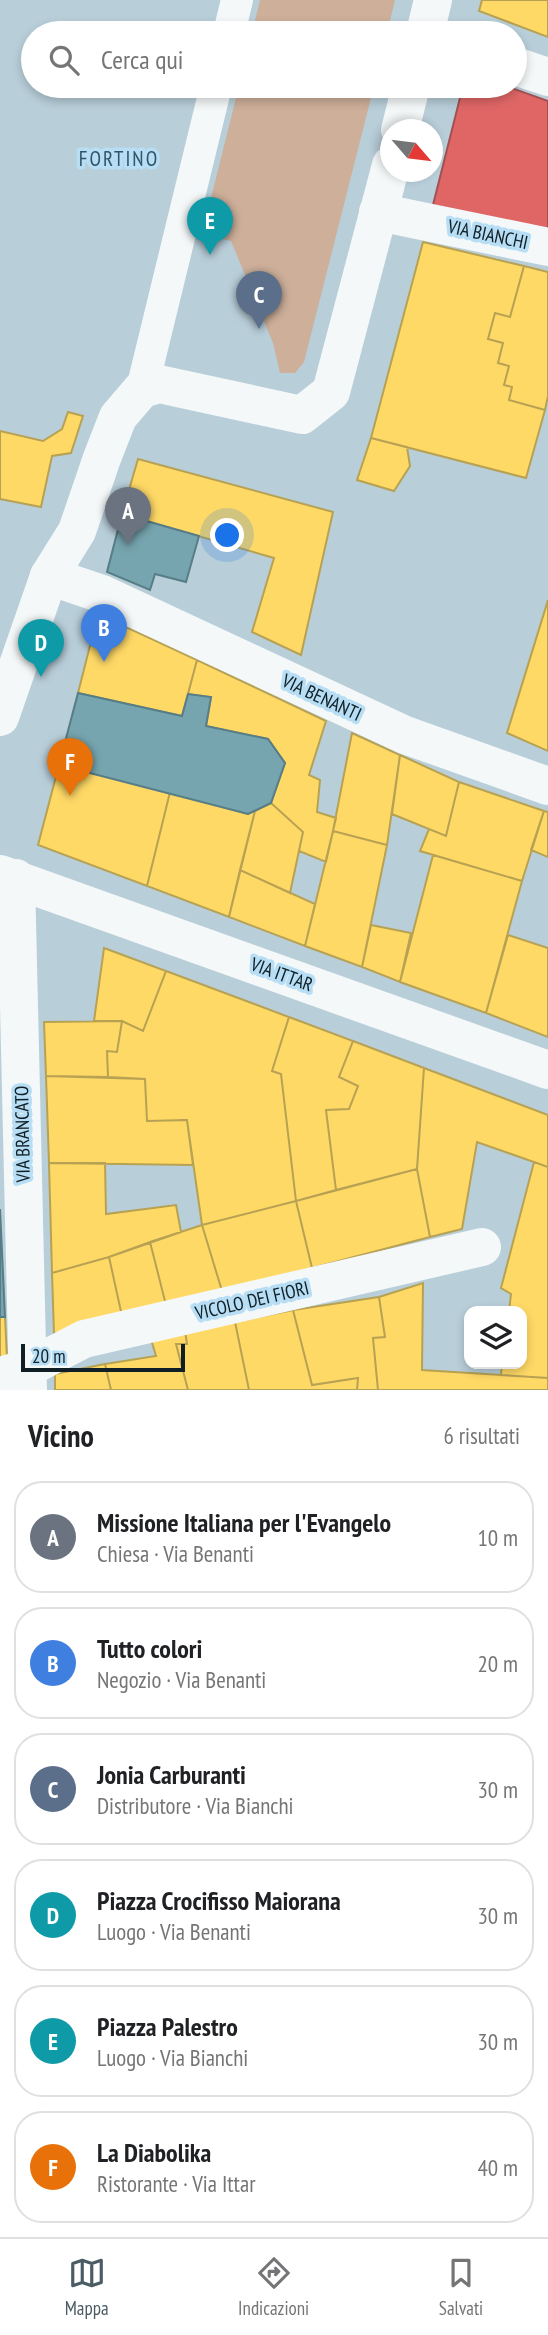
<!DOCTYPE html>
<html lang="it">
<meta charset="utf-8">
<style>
body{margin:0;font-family:"PT Sans Narrow",sans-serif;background:#f6f6f6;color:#202124}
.controls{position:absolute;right:21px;bottom:21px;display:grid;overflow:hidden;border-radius:14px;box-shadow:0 4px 10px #0003}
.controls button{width:63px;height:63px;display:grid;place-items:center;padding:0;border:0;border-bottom:2px solid #e0e0e0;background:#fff;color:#202124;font:35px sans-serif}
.compass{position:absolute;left:380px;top:119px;width:63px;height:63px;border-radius:50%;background:#fff;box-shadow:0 4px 10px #0003;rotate:118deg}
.scale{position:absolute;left:21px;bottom:18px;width:164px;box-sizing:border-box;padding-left:7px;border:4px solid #101f26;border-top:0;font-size:19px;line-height:24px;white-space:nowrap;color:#101f26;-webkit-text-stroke:5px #b7def4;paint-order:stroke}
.you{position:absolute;left:228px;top:536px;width:24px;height:24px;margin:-18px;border:5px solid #fff;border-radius:50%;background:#1a73e8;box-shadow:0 0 0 10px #1a73e833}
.badge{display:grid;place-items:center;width:46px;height:46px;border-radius:50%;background:#4b5c65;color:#fff;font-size:23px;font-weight:700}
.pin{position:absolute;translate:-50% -58px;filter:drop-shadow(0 2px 4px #0008)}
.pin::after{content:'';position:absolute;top:37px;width:24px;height:21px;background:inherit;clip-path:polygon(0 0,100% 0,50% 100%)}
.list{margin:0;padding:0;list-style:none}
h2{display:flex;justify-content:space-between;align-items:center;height:91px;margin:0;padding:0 28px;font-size:30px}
h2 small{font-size:23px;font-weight:400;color:#757577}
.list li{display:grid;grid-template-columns:46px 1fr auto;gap:21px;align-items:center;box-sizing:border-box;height:112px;margin:0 14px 14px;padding:0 14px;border:2px solid #e0e0e0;border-radius:28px}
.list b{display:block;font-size:26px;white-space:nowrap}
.list p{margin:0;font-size:23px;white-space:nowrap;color:#757577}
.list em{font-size:23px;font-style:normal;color:#757577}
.icon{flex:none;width:38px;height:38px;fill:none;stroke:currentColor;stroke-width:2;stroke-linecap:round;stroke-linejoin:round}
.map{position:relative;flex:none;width:548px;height:1390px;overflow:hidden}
.search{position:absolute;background:#fff;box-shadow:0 4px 10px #0003;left:21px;right:21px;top:21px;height:77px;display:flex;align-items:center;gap:18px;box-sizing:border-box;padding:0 24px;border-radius:38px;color:#757577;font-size:26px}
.sheet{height:847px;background:#fff}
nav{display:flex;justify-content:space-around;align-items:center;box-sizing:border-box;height:98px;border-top:2px solid #e0e0e0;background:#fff;font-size:19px;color:#757577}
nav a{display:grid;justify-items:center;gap:4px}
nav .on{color:#4b5c65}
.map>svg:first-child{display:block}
</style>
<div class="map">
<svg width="548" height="1390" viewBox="0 0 548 1390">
<rect width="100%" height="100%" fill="#b8ced9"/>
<path fill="#cdaf9a" d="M260 0H395L387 33H252Z
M239 86H374L304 362 295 373H280L273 343 231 241 202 234Z"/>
<path fill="#ffd966" stroke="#b7a153" stroke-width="2" d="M482 0H548V37L479 11Z
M423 242 524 266 510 317 495 313 488 339 503 343 498 363 509 366 504 385 512 387 509 400 545 410 526 478 371 438Z
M524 266 548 272V396L545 410 509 400 512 387 504 385 509 366 498 363 503 343 488 339 495 313 510 317Z
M68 412 83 416 71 453 52 456 41 507 0 499V431L43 441 62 429Z
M371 438 407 447 410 466 394 491 357 480Z
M138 459 333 512 301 655 252 632 274 558 122 514Z
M548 600V751L507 733Z
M98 614 197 660 182 716 78 693Z
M197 660 326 721 309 775 320 780 317 812 336 818 326 862 299 851 303 832 271 803 285 763 268 739 206 726 211 697 188 694Z
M352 733 400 755 387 845 333 831Z
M400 755 459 782 446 836 392 814Z
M59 765 170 792 147 886 38 845Z
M459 782 544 811 522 881 420 851 429 829 446 836Z
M170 792 248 814 255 811 229 917 147 886Z
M271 803 303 832 290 893 240 870 255 811Z
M544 811 548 812V857L531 850Z
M333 831 387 845 362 967 305 946Z
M433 855 522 881 486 1013 400 982Z
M240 870 315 904 305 946 229 917Z
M371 925 411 933 400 982 362 967Z
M508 935 548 948V1037L486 1013Z
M104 948 166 971 143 1031 122 1021H94Z
M166 971 289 1017 272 1071 281 1074 296 1201 202 1225 187 1120 147 1121 145 1079 108 1077 107 1051 117 1052 122 1021 143 1031Z
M289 1017 353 1041 339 1077 358 1086 349 1109 326 1110 336 1190 296 1201 281 1074 272 1071Z
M122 1021 117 1052 107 1051 108 1077 46 1076 44 1022Z
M353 1041 424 1068 417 1169 336 1190 326 1110 349 1109 358 1086 339 1077Z
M424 1068 548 1115V1167L477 1142 462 1229 430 1237 417 1169Z
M46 1076 145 1079 147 1121 187 1120 193 1165 49 1163Z
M534 1162 548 1167V1378L501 1375 502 1364H522V1311H509L511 1294 501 1288Z
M49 1163H105L106 1214 176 1205 181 1232 109 1257 52 1273Z
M417 1169 430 1237 312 1268 296 1201Z
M296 1201 312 1268 222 1291 202 1225Z
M202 1225 222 1291 166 1305 150 1242Z
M150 1242 166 1305 122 1316 109 1257Z
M109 1257 122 1316 54 1334 52 1273Z
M423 1283 422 1370 548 1378V1390H378L373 1338 385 1337 379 1297Z
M379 1297 385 1337 373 1338 378 1390H357L358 1378 312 1385 293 1310Z
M293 1310 312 1385 358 1378 357 1390H249L235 1322Z
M0 1317H5L7 1359 0 1361Z
M235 1322 249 1390H188L176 1344H187L185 1331Z
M185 1331 187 1344H176L188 1390H111L105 1364 156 1356 151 1339Z
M105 1364 111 1390H55V1374Z"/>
<path fill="#e06666" stroke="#a25153" stroke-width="2" d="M463 86H506L548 101V230L433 205Z"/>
<path fill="#76a5af" stroke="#577d86" stroke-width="2" d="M122 514 199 536 186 582 155 574 150 590 107 572Z
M78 693 182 716 188 694 211 697 206 726 268 739 285 763 271 803 248 814 59 765Z
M0 1209 5 1317H0Z"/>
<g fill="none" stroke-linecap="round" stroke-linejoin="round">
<path stroke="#f4f8f9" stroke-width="32" d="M229 33 237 0
M142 389 216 86"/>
<path stroke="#f4f8f9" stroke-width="38" d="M515 66 548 77
M378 212 548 247
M49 576 102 594 405 735 548 786
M0 874 548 1070
M16 878 28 1390
M0 1376 28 1368 84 1339 482 1247"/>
<path stroke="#f4f8f9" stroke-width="38" d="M425 33 433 0
M400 130 411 86
M0 717 49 576 77 531 102 458 118 417 142 389 159 384 302 415 331 392 391 165"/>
</g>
<g text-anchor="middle" stroke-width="7" stroke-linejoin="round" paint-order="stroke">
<g font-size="19" fill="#101f26" stroke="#b7def4">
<text transform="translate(488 234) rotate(12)" y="7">VIA BIANCHI</text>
<text transform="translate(322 697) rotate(25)" y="7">VIA BENANTI</text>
<text transform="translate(282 974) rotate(20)" y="7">VIA ITTAR</text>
<text transform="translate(22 1134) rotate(-91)" y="7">VIA BRANCATO</text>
<text transform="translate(252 1300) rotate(-13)" y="7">VICOLO DEI FIORI</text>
</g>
<g font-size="21" letter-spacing="2" fill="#325567" stroke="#b7def4">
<text x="119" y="166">FORTINO</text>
</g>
</g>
</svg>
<div class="controls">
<button><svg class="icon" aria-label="layers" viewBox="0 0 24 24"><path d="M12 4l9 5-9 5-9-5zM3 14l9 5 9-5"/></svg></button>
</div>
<svg class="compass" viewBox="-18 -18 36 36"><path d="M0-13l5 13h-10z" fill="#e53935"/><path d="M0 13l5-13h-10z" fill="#757577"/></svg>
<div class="scale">20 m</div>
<div class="you"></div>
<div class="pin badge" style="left:128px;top:545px;background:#6b7280">A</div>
<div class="pin badge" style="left:104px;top:662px;background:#3f7fe0">B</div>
<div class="pin badge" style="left:259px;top:329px;background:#5c6f8a">C</div>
<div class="pin badge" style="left:41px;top:677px;background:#0f9aa8">D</div>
<div class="pin badge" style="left:210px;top:255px;background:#0f9aa8">E</div>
<div class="pin badge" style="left:70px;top:796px;background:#e8710a">F</div>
<div class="search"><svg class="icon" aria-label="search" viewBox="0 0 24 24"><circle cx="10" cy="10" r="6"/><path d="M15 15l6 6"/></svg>Cerca qui</div>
</div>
<section class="sheet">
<h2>Vicino<small>6 risultati</small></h2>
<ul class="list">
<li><span class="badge" style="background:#6b7280">A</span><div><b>Missione Italiana per l'Evangelo</b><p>Chiesa · Via Benanti</p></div><em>10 m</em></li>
<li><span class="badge" style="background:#3f7fe0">B</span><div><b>Tutto colori</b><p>Negozio · Via Benanti</p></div><em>20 m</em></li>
<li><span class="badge" style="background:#5c6f8a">C</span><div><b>Jonia Carburanti</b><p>Distributore · Via Bianchi</p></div><em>30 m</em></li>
<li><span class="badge" style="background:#0f9aa8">D</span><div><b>Piazza Crocifisso Maiorana</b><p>Luogo · Via Benanti</p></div><em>30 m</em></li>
<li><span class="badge" style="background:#0f9aa8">E</span><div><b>Piazza Palestro</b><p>Luogo · Via Bianchi</p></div><em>30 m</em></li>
<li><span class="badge" style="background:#e8710a">F</span><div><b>La Diabolika</b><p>Ristorante · Via Ittar</p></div><em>40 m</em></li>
</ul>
</section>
<nav>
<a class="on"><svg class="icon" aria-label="map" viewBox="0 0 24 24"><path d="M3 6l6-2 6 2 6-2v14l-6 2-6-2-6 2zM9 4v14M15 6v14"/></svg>Mappa</a>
<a><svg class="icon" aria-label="directions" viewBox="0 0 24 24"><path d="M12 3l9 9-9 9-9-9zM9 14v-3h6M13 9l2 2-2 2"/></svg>Indicazioni</a>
<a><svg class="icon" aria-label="saved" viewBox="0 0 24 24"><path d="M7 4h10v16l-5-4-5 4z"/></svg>Salvati</a>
</nav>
